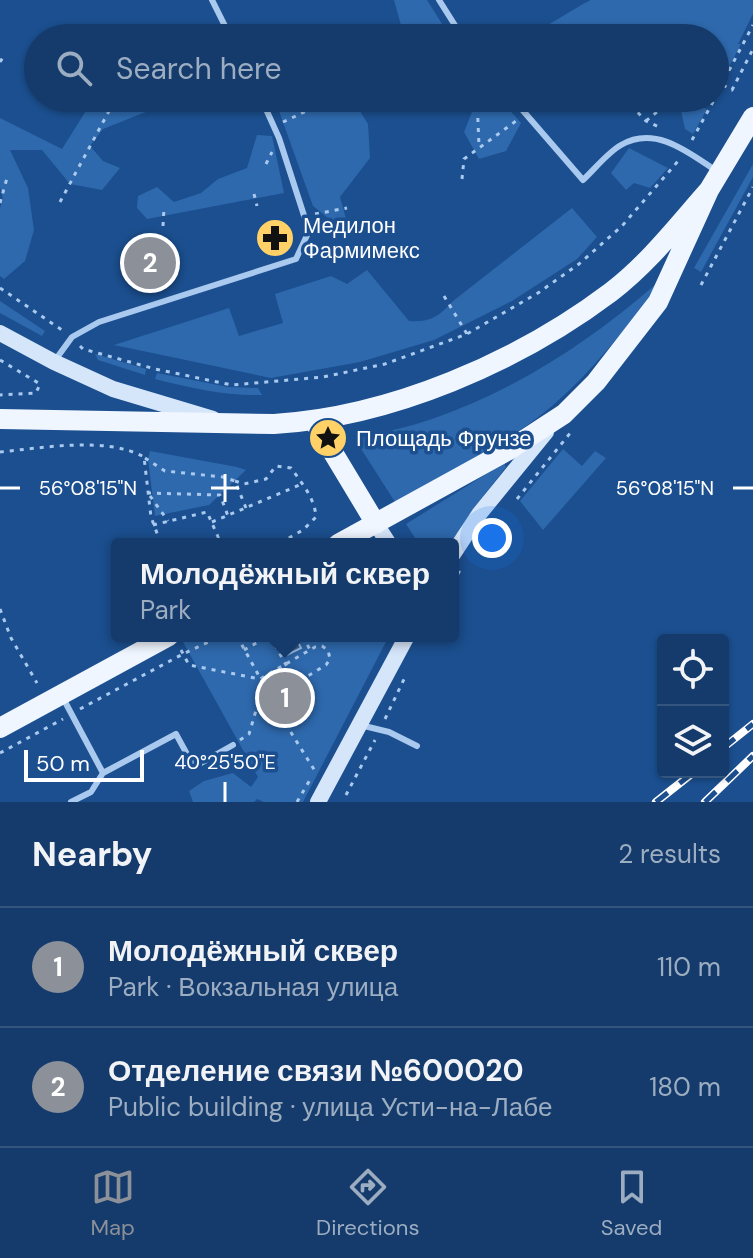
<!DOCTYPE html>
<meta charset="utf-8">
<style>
body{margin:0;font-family:"DM Sans",sans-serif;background:#1d4271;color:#f1f3f6}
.controls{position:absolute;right:24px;bottom:24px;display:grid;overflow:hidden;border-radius:8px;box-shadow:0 2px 6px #0004}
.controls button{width:72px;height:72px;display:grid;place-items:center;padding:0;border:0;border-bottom:2px solid #33557e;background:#143b6b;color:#f1f3f6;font:40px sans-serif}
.scale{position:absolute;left:24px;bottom:20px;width:120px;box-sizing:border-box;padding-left:8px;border:4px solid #fff;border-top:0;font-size:22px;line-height:28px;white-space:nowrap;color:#fff;-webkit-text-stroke:6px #1b4f8f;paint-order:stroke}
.you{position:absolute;left:492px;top:538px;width:28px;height:28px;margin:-20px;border:6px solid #fff;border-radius:50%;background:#1a73e8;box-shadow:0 0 0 12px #1a73e833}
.badge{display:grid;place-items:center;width:52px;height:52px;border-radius:50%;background:#8c9099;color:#fff;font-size:26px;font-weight:700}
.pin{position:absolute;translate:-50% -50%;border:4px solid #fff;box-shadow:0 2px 8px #0006}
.popup{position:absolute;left:111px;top:538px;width:348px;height:104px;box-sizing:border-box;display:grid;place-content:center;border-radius:8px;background:#143b6b;filter:drop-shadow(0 2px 6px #0005);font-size:26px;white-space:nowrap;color:#9dadc1}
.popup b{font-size:30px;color:#f1f3f6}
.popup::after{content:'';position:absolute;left:50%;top:100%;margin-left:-16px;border:16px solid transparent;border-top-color:#143b6b}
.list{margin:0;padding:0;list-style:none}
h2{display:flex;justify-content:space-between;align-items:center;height:104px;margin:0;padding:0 32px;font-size:34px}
h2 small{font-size:26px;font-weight:400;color:#9dadc1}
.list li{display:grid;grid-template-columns:52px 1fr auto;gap:24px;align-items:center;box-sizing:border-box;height:120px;padding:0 32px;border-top:2px solid #33557e}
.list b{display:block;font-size:30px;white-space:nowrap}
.list p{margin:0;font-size:26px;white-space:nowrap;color:#9dadc1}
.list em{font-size:26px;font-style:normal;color:#9dadc1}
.icon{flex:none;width:44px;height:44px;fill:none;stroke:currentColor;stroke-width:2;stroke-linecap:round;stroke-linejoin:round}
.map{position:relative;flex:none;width:753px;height:802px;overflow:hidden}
.search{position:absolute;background:#143b6b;box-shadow:0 2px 6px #0004;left:24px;right:24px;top:24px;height:88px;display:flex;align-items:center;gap:20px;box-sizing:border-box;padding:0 28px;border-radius:44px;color:#9dadc1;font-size:30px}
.sheet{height:344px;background:#143b6b}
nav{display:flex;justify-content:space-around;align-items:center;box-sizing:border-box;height:112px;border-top:2px solid #33557e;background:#143b6b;font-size:22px;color:#9dadc1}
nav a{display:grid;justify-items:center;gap:4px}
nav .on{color:#8c9099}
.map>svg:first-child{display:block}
</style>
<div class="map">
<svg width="753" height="802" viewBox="0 0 753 802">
<rect width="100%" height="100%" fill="#1b4f8f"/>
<path fill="#2e69ad" d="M394 0H427L451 38H390L402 29Z
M591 0H753V14L738 44H741L715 93V38H516C543 32 566 12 591 0Z
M94 98H181L103 129 90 146 103 161 120 168 102 190 70 184 42 150H10L28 188 34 230 25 261 4 279 0 276V208L3 199 0 187V118L62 149Z
M325 98H352L368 124 370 158 340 197 348 226 333 222 313 206 279 111 286 101 292 108Z
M468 98H499L521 123 506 151 479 159 464 132 474 107Z
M643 98H702L699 106 707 109 693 134 685 129 679 102 649 106Z
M257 135 272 136 284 193 147 219 137 208 138 196 157 187 174 202 201 193 218 179 247 168Z
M629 148 668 168 650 188 634 183 626 190 611 173Z
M753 164V177L701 272 694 268Z
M572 208 597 237 577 259 512 301 434 340 360 362 271 378 114 345 229 308 239 336 283 323 275 294 331 276 347 284 367 270 409 321C429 323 440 316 453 301Z
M656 284 659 287C625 328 593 371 552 406 506 445 448 474 397 505L356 441 360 438C384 432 409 427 432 419 516 390 589 342 656 284Z
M0 301 45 331 42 336 0 313Z
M95 354 146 369 145 375 98 360Z
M157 373 228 387 258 388 262 395C224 396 191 388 155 379Z
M563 449 582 466 595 451 606 458 543 530 520 501Z
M150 451 237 467 246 470 209 505 155 516 148 459Z
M504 463 506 467 473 509 451 544H419L406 524Z
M195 636H389L303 802H264L257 799 254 802H193L189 791 204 781 233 773 251 787 258 777 183 642Z"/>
<path fill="#3c6290" stroke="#9cc4f0" stroke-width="2" d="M285 636H295L301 648 285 656 277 641Z"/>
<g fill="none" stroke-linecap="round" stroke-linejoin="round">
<path stroke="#a9c9ee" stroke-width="3" stroke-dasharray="4 6" stroke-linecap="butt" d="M431 38 441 24
M0 62 5 54
M715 74 730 69
M723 85 732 90 753 49
M715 97 753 25
M477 98 479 146
M624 98 646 121 661 128
M646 121 674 98
M283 122 334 98
M692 140 715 98
M266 164 272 152
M462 179 464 159 516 121
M254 194 257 206
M60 202 109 111
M0 203 7 178
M315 214 347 208
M163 226 164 207
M701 285 753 187
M0 288 62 330
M444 296 467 334
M80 346 83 349 155 369 232 385 323 377 385 364 467 334 538 293 579 264 622 226 679 160
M0 360 40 384 36 393 0 395
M0 452C42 448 107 436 144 457L151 517 161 544
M145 458 165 471 223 477 235 481 246 508
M235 481 244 484 266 479 276 466 291 468C302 483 315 499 316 517L303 530 278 544
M147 493 220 495 228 516
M150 496 168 521
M517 499 571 432
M212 522 302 484
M153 525 207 512 219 539 210 544
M453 583 460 570
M0 609 11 638 37 683
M237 636 282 718 315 771
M270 636 296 683
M303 636 310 650
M181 650 189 665 260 679 315 647 322 646 328 650 330 659 326 665 258 706
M244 650 269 636
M80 709 183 654 221 636
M385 719 406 675
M240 740 249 734 263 687
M0 753 63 719
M346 795 375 740
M297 802 311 778"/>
<path stroke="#a9c9ee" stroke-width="6" d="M212 0 231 38
M439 0 463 38
M512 98 583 180C595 169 607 153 621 145 655 125 688 152 715 170
M56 359 72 337 99 322 296 259 309 231 279 138 261 98
M63 698 103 773 176 734 194 767 233 745
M360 725 389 732 417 746
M71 802 91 792 103 773"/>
<path stroke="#d6e6fa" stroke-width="16" d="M0 333 54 362 113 389 213 419
M376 524 389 544
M453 554 480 513 546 432
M318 802 407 636"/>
<path stroke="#f0f6ff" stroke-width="20" d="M0 419 274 424C391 417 518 362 611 292 649 263 678 225 709 190
M314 421 376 524
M338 544 507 451 564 414 596 382 658 302 709 190 753 117
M0 728 169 636"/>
<g stroke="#fff" stroke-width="8">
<path id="rail" d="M723 748 753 724
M656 802 694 772
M705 802 753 756"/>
</g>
<use href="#rail" stroke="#1b4f8f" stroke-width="5" stroke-dasharray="15" stroke-linecap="butt"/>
</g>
<path fill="none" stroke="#fff" stroke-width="3" d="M225 474V502M0 488H20M211 488H239M733 488H753M225 782V802"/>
<defs>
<g id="pharmacy-disc" transform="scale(2)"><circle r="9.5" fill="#ffd166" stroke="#1b4f8f"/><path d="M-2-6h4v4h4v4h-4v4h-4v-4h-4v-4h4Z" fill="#111"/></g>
<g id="sight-disc" transform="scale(2)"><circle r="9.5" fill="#ffd166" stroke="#1b4f8f"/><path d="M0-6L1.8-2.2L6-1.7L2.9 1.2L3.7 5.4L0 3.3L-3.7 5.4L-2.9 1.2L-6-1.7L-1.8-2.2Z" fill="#111"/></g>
</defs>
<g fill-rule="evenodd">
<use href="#pharmacy-disc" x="275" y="238"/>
<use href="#sight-disc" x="328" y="438"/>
</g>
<g text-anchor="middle" stroke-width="7" stroke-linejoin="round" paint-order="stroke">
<g font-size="22" fill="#fff" stroke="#1b4f8f" text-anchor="start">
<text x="303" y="233">Медилон<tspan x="303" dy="25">Фармимекс</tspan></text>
<text x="356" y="446">Площадь Фрунзе</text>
</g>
</g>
<g font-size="20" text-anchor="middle" fill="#fff" stroke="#1b4f8f" stroke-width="7" stroke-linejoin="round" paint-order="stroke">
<text x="88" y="495">56°08'15"N</text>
<text x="665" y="495">56°08'15"N</text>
<text x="225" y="769">40°25'50"E</text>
</g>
</svg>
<div class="controls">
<button><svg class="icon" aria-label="locate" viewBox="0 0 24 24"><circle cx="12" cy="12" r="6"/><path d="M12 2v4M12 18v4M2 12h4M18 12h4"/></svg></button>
<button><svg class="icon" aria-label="layers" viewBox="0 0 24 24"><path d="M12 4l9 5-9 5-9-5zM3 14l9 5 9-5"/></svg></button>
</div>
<div class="scale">50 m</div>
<div class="you"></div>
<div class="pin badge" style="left:285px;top:698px">1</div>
<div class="popup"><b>Молодёжный сквер</b>Park</div>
<div class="pin badge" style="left:150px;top:263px">2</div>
<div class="search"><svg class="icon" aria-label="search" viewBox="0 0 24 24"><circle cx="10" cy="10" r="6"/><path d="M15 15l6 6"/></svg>Search here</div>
</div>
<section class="sheet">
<h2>Nearby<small>2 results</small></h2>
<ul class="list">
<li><span class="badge">1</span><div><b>Молодёжный сквер</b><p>Park · Вокзальная улица</p></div><em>110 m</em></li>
<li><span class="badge">2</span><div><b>Отделение связи №600020</b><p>Public building · улица Усти-на-Лабе</p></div><em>180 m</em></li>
</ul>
</section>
<nav>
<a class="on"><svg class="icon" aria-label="map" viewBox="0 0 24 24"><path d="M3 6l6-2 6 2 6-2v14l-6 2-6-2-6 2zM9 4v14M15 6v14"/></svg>Map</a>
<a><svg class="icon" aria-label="directions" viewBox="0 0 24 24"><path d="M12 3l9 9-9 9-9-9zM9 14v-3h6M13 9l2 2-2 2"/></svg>Directions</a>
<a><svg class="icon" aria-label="saved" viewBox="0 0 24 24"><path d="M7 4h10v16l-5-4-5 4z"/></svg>Saved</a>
</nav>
